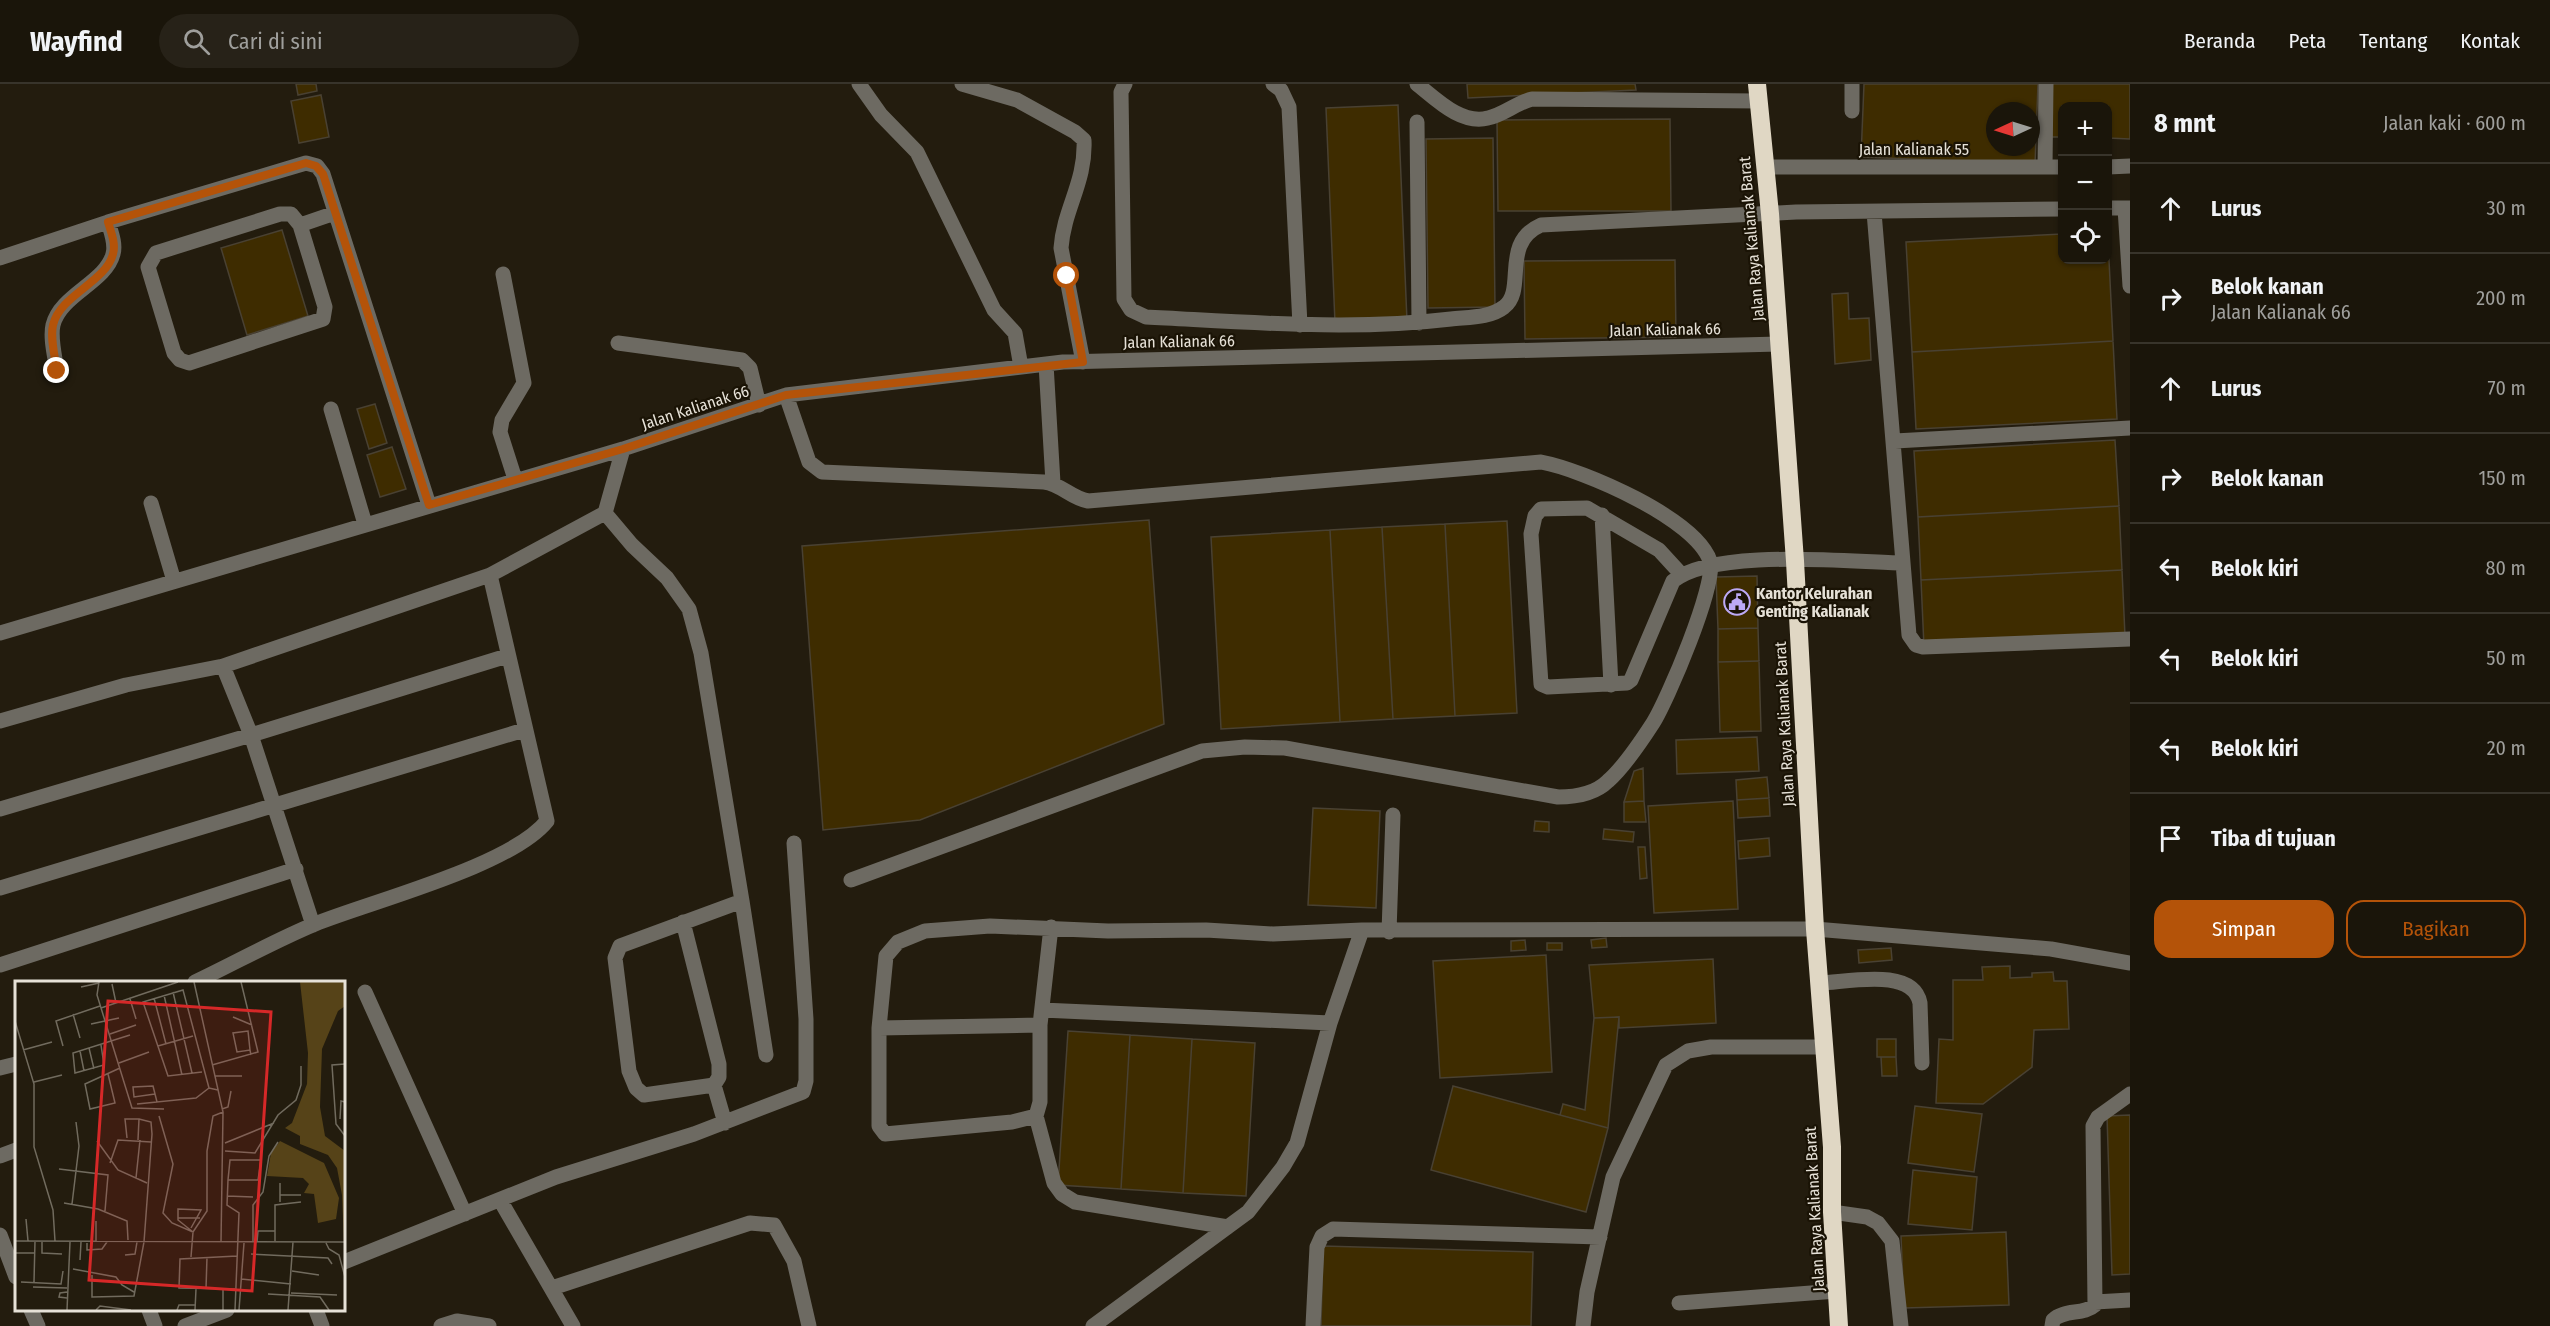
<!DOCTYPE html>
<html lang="id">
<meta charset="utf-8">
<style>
body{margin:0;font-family:"Fira Sans Condensed",sans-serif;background:#272218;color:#f1f3f6}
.controls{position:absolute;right:18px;top:18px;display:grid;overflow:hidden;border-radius:12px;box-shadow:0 2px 4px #0004}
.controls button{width:54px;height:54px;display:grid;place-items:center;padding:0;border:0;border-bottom:2px solid #38342b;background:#1a150a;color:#f1f3f6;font:30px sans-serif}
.compass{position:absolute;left:1986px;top:18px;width:54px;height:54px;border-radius:50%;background:#1a150a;box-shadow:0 2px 4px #0004;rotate:266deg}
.stop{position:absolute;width:18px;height:18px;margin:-14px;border:4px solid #b45309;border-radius:50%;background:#fff}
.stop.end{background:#b45309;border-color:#fff;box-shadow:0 2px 6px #0008}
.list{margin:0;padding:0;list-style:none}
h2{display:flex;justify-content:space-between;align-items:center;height:78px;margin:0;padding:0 24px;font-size:26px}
h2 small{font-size:20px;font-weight:400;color:#9f9f9c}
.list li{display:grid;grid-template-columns:39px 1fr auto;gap:18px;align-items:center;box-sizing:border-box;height:90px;padding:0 24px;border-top:2px solid #38342b}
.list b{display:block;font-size:22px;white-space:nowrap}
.list p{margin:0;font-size:20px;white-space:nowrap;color:#9f9f9c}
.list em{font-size:20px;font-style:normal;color:#9f9f9c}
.actions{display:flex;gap:12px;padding:18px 24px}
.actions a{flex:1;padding:14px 0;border:2px solid #b45309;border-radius:18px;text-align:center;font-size:21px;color:#b45309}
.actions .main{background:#b45309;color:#fff}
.icon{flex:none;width:33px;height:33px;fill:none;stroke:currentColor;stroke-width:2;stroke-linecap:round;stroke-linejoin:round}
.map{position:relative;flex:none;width:2130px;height:1242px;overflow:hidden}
header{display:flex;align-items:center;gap:36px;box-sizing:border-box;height:84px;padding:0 30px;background:#1a150a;border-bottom:2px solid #38342b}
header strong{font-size:28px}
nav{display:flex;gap:33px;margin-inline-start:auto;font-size:21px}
.search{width:420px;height:54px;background:#272218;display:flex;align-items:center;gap:15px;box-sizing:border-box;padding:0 21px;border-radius:33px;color:#9f9f9c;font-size:22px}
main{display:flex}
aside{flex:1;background:#1a150a}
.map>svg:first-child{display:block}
</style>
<header>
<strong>Wayfind</strong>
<div class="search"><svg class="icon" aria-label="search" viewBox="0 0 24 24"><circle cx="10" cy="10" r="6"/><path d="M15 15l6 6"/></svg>Cari di sini</div>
<nav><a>Beranda</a><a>Peta</a><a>Tentang</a><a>Kontak</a></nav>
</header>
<main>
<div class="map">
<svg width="2130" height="1242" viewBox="0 0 2130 1242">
<rect width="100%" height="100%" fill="#231c0e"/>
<path fill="#3e2c00" stroke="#494132" stroke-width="1.5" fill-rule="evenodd" d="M296 0H316L317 7 298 11Z
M1467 0H1635L1636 6 1468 14Z
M1864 0H2038L2035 80 1861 73ZM1995 27H2031V63H1995Z
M2050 0H2130V55L2108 54V22H2062V53H2049Z
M321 11 329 53 299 59 291 17Z
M1398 21 1407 237 1335 239 1326 24Z
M1670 35 1671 127H1498L1497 36Z
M1493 54 1495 223 1428 224 1426 55Z
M282 146 308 232 247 251 221 164Z
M2062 150V176H2108V156L2113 257 1912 268 1906 158Z
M1675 176 1676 253 1525 255 1524 177Z
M1848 209 1849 235 1869 234 1871 276 1835 280 1832 210Z
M2113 257 2117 335 1916 345 1912 268Z
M375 320 387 359 369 365 357 325Z
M2115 356 2119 422 1918 433 1914 367Z
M392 363 406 405 380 413 367 371Z
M2119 422 2122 486 1921 496 1918 433Z
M1149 436 1164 640 920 736 823 746 802 462Z
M1507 437 1517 629 1455 632 1445 440Z
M1445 440 1455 632 1393 635 1382 443Z
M1382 443 1393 635 1340 638 1330 446Z
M1330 446 1340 638 1221 645 1211 453Z
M2122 486 2125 552 1924 563 1921 496Z
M1757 492 1758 544 1718 545 1716 493Z
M1758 544 1759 577 1718 578V545Z
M1759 577 1761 647 1720 648 1718 578Z
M1757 653 1759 687 1677 690 1676 656Z
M1643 684 1644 717 1624 718 1634 687Z
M1767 693 1769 714 1737 716 1736 696Z
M1769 714 1770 732 1738 734 1737 716Z
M1644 717 1646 738H1624V718Z
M1733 717 1738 825 1654 829 1648 722Z
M1313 724 1380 727 1376 824 1308 821Z
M1535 737 1549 738V748L1534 747Z
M1604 745 1634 748 1633 758 1603 755Z
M1769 754 1770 772 1739 775 1738 757Z
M1638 763H1645L1647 794 1640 795Z
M1606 854 1607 863 1592 864 1591 856Z
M1525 856 1526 866 1511 867V857Z
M1547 859H1562V866H1547Z
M1891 864 1892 876 1859 879 1858 866Z
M1546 871 1552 988 1440 994 1433 877Z
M1713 875 1716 939 1619 944V933L1594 934 1589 881Z
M2010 882V894L2032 893V889L2053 888 2054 897H2067L2069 945 2034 946 2032 983 1983 1020 1936 1019 1939 955 1953 956V896H1983L1982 883Z
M1619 933 1608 1044 1560 1031 1563 1020 1585 1026 1594 934Z
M1068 947 1130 951 1121 1105 1058 1101Z
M1130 951 1192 955 1183 1109 1121 1105Z
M1192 955 1255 959 1246 1112 1183 1109Z
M1877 955H1896V973H1877Z
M1881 973H1896L1897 992H1882Z
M1453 1002 1608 1044 1586 1128 1431 1086Z
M1915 1022 1982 1030 1974 1088 1908 1079Z
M2130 1031V1190L2112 1191 2107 1032Z
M1913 1086 1977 1093 1972 1146 1908 1140Z
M2006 1148 2009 1221 1904 1224 1901 1152Z
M1323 1162 1533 1168 1531 1242H1321Z"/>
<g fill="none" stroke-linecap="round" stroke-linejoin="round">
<path stroke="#6d6a62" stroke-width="15" d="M859 0 881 31 917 68 994 226 1015 249 1021 283
M962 0 1017 16 1075 48 1084 56C1086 98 1064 124 1061 164L1083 278
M1125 0 1121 8 1124 215 1131 226 1146 233C1247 238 1350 247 1451 235 1468 233 1490 234 1504 223 1527 206 1500 159 1541 141L1796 128 2062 125
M1273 0 1281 6 1289 23 1300 241
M1417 0C1436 15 1461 41 1488 34 1503 31 1516 19 1532 15L1758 17
M1852 0V27
M1417 38 1419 239
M1766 83H2062
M2045 83 2046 0
M2108 83 2130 82
M2108 124H2130
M2125 124 2130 202
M1874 128 1909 551 1916 561 1923 563 2130 555
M300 141 291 130H280L156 169 148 183 174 269 180 276 189 279 323 235 325 223 300 141 335 129
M0 174 108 138 306 79 317 82 323 90 429 421
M503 190 524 299 502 336 500 348 515 395
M618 259 742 276 750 284 759 321
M1046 280 1053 399
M57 287C55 273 50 254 53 241 60 211 106 198 113 170 116 160 111 148 108 138
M786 311 809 378 822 388 1044 398C1061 400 1071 414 1088 417L1541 378C1584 386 1696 435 1710 477 1717 500 1667 617 1653 639 1642 656 1623 684 1608 697 1595 710 1575 713 1558 713L1285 664 1245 663 1202 667 851 796
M331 325 365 440
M1895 357 2130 344
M623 365 605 429 632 461 667 494 689 525 701 569 742 817 620 862 615 874 629 987 636 1004 644 1011 714 1001 719 993V980L683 838
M151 419 174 497
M1602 431 1611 601
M1681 490 1659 466 1587 424 1541 425 1535 432 1531 450 1541 600 1548 603 1627 599 1631 596 1673 497C1714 464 1847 478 1902 479
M0 549 623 365 786 311 1063 278 1779 260
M223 582 251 651 313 841
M0 637 126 601 223 582 490 491 605 429
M0 725 251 651 507 572
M0 804 524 646
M742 817 766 971
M1051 843 1040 941V1018L1036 1032 1054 1099 1062 1110 1075 1118 1228 1143
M1389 848 1393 731
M0 881 296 785
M195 898C235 879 274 857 315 840 372 817 511 782 547 737L490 491
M1820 899C1848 898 1913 883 1920 919L1922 979
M365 908 465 1130
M1042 926 1330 939
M879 944 886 872 898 858 925 847 990 842 1108 847 1206 846 1273 850 1362 846 1815 845 2051 865 2130 879
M0 984 16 980
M714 1001 725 1039
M1036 1032 1012 1038 885 1050 879 1042V944L1040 941
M0 1072 16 1066
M500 1116 573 1242
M1832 1128 1867 1133 1878 1139 1892 1157 1901 1242
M0 1151 16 1193
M344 1178 556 1093 694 1050 803 1008 806 997V935L794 759
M552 1204 750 1139 774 1141 794 1177 809 1242
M2095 1218 2130 1216
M1679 1219 1837 1207
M31 1226 38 1242
M149 1226 155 1242
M316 1226 322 1242
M185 1242 227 1226
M441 1242 457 1237 489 1242
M1093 1242 1248 1128 1283 1083 1297 1059 1330 939 1362 846
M1313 1242 1317 1163 1322 1152 1333 1145 1600 1153
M1583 1242 1587 1208 1613 1093 1666 981 1688 967 1711 963H1824
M2052 1242 2053 1236C2064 1225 2084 1231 2095 1221L2093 1042 2098 1033 2130 1010"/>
<path stroke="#e0d7c4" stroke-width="18" d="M1757 0 1770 130 1795 477 1815 845 1832 1063V1128L1839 1242"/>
</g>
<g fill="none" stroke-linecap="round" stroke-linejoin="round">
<path stroke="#b45309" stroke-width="8" d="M57 287C55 273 50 254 53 241 60 211 106 198 113 170 116 160 111 148 108 138L306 79 316 82 323 90 429 421 623 365 786 311 1083 278 1067 192"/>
</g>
<defs>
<g id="civic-ring" transform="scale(1.35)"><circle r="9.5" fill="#1a1305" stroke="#bca9f5" stroke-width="1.5"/><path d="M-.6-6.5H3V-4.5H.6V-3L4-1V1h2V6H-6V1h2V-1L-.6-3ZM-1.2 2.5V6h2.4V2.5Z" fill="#bca9f5"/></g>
</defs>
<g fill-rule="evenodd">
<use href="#civic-ring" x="1737" y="518"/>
</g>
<g text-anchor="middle" stroke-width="4.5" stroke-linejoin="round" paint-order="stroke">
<g font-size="16" fill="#e6e1d7" stroke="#1a1305">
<text x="1914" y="71">Jalan Kalianak 55</text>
<text transform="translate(1751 155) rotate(-95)" y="6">Jalan Raya Kalianak Barat</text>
<text transform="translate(1665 245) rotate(-1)" y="6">Jalan Kalianak 66</text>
<text transform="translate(1179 257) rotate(-1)" y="6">Jalan Kalianak 66</text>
<text transform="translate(695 323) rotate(-18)" y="6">Jalan Kalianak 66</text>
<text transform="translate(1784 640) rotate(-93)" y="6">Jalan Raya Kalianak Barat</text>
<text transform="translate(1814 1125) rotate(-93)" y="6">Jalan Raya Kalianak Barat</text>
</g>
<g font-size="16" font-weight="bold" fill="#e6e1d7" stroke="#1a1305" text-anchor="start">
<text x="1756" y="515">Kantor Kelurahan<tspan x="1756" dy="18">Genting Kalianak</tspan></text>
</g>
</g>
<g transform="translate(15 897)">
<rect width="330" height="330" fill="#231c0e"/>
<path d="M285 1H330V25L323 30 307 68 305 126 310 155 330 170V286L327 214 322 187 313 174 285 163V155L270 147 277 142 292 103 293 72ZM265 160 309 182 324 217 321 238 303 242 299 213 289 212 294 203 288 197 252 195 256 172Z" fill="#564318"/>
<path fill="none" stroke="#716b5e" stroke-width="1.5" d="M84 1 82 14 117 127 149 128M179 1 208 131 206 261M97 3 101 22M66 6 84 2M158 11 177 92M149 14 167 94M139 17 151 63M115 18 121 38M86 27 163 1M58 33 65 57M218 36 237 44M0 40 19 103V166L38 229 40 260M76 43 104 37M95 53 121 44M86 64 89 84 60 92 58 72 115 54M48 65 41 40 85 25M143 65 178 55M74 67 79 88M8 69 37 61M235 69 233 50 218 52 222 71 235 69 236 74M65 70 69 90M104 82 134 71M330 83 317 84 321 143 330 155M197 84 243 71 226 1M187 91 153 95 128 21 168 9 194 107M93 93 100 122 75 128 70 103 105 87M200 95H227M19 101 47 94M140 113 119 116 118 106 138 105 142 121 181 117 194 107 203 109M122 123 142 121M207 128 213 126 216 110M144 135 158 183 148 232 157 242 178 251 192 230V170L198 135 208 131M325 138 326 120 330 121M112 157 110 138H124L123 159M82 160 103 189 132 202M210 162 259 142M210 170 240 172 263 134 281 119 286 104V85M95 182 103 159 136 161M44 188 93 194 90 230M121 197 125 159M213 199H243L246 179H215L213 199 212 224 224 232 220 329M265 202V221M265 214H286M212 215 238 216M49 222 83 228 112 240 113 259M57 223 64 165 61 141M163 237H185M11 238 13 260M81 240V260M0 260 330 261M260 260V224L286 221M27 261V272L47 273M238 261V224L248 211 254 175 263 161M242 261 243 250H260M72 262V269L87 268 92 261M311 262 314 268 324 274 330 296M0 272H20M236 273 313 277 317 283M110 274 120 273 122 261M176 276 178 251 163 239V228L186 229 176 247M65 279 66 261M58 288 101 296 107 304 119 311M277 290 304 294M77 294V316L119 315 129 261 137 153 136 141 124 138M226 298 276 303M6 301 46 303 48 290M19 301 20 260M18 306 52 307M191 308 192 276M220 308 164 307 165 278 222 275M276 312 322 314M253 313 305 316 314 329M52 317 44 316 45 312 52 311M52 329 55 261M81 329 85 325 116 329M162 329 164 324H181M180 329 181 308M208 329V308M224 329 229 262M273 329 278 261"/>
<path fill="#d62828" fill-opacity="0.15" stroke="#d62828" stroke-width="3" d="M93 20 256 31 237 310 74 299Z"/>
<rect width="330" height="330" fill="none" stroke="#e6e1d7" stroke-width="3"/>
</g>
</svg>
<div class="controls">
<button>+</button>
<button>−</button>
<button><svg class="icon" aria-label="locate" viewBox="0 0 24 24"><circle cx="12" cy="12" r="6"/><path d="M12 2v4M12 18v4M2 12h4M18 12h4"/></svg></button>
</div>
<svg class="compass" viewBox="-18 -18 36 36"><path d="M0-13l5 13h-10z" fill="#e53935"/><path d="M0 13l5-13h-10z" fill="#9f9f9c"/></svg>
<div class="stop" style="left:1067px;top:192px"></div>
<div class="stop end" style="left:57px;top:287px"></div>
</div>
<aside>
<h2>8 mnt<small>Jalan kaki · 600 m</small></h2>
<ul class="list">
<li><svg class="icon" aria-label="ahead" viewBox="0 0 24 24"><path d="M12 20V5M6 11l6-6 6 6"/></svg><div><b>Lurus</b></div><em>30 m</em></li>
<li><svg class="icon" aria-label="right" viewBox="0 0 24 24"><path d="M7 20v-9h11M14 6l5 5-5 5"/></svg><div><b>Belok kanan</b><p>Jalan Kalianak 66</p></div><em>200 m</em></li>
<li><svg class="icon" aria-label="ahead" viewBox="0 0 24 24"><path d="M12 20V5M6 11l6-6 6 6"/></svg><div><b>Lurus</b></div><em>70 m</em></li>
<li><svg class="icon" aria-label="right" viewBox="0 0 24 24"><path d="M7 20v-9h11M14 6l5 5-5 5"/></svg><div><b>Belok kanan</b></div><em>150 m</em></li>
<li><svg class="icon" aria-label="left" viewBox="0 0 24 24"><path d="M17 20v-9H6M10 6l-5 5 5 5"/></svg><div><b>Belok kiri</b></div><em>80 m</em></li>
<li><svg class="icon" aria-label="left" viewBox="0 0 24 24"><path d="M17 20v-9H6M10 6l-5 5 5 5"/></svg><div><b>Belok kiri</b></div><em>50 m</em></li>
<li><svg class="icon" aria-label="left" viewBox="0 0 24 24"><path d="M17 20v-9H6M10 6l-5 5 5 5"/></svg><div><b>Belok kiri</b></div><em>20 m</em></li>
<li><svg class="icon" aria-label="arrive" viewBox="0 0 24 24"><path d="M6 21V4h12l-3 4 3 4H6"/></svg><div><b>Tiba di tujuan</b></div></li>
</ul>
<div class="actions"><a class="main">Simpan</a><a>Bagikan</a></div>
</aside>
</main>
